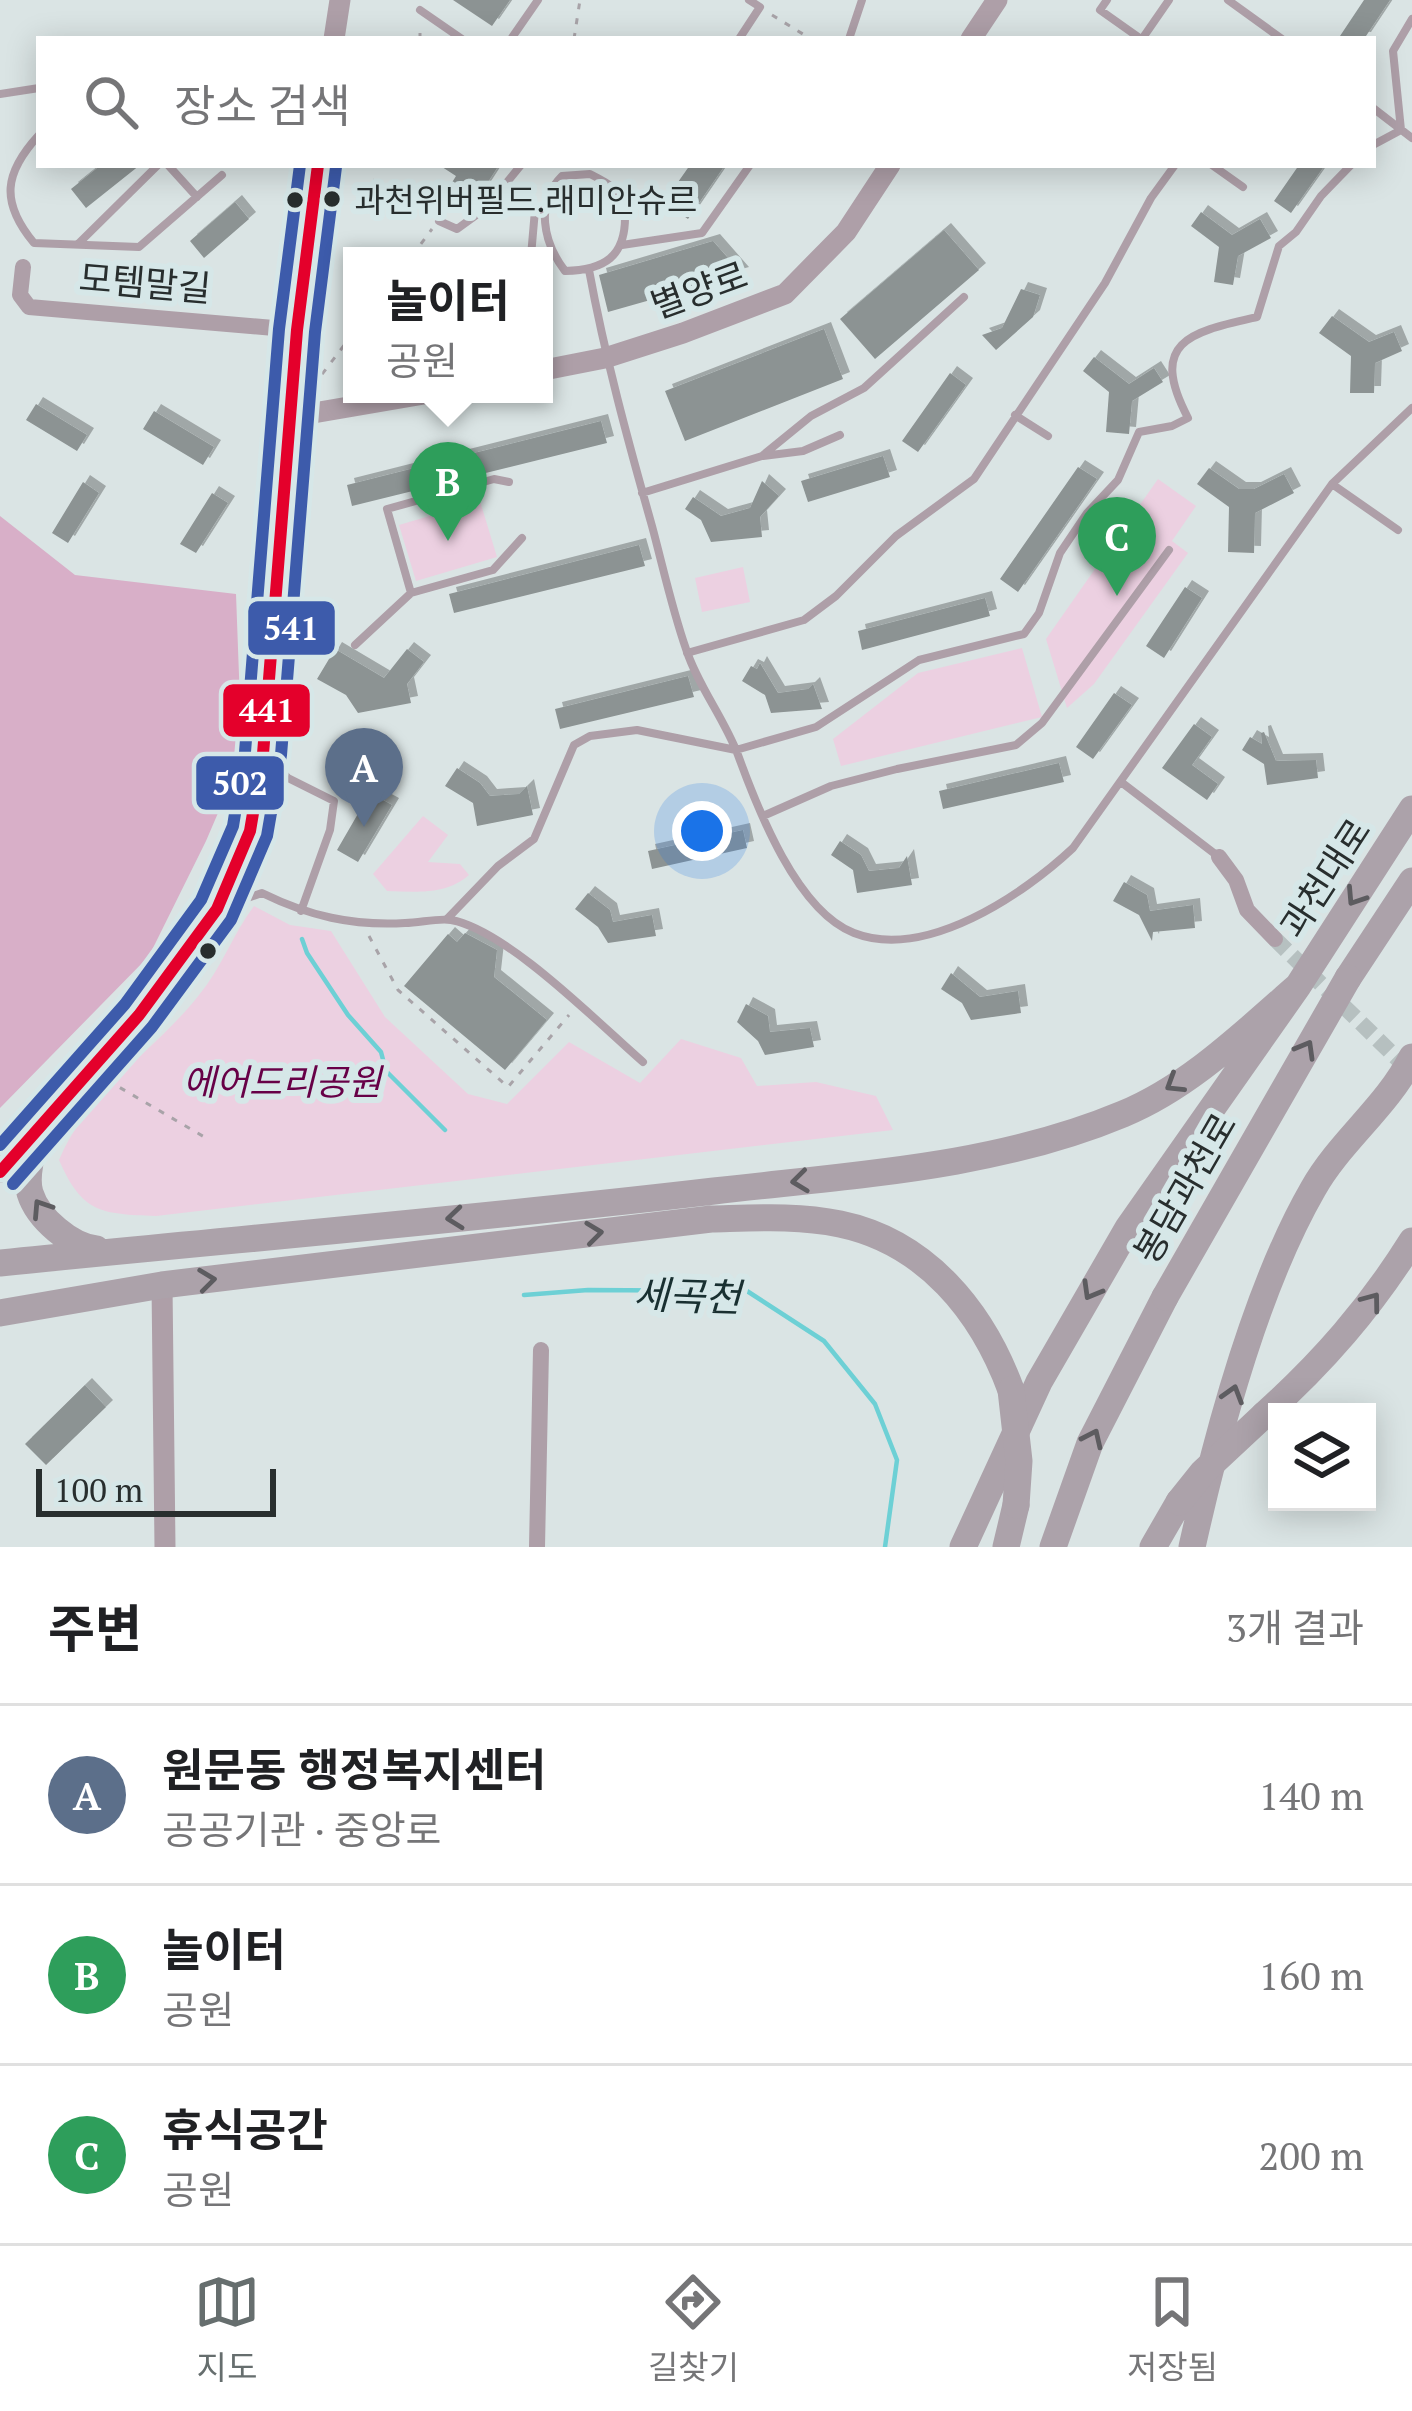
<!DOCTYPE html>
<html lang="ko">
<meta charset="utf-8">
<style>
body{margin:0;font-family:"PT Serif","Noto Sans KR",serif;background:#f6f6f6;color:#202124}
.controls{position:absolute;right:36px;bottom:36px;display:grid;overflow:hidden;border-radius:0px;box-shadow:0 6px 30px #0003}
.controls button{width:108px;height:108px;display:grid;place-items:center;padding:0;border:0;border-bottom:3px solid #e0e0e0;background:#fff;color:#202124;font:60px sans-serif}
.scale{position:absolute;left:36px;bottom:30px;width:240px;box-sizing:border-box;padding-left:12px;border:6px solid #282e2e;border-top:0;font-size:33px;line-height:42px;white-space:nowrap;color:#282e2e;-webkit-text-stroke:9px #d6e7e8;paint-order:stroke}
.you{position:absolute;left:702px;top:831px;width:42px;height:42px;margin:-30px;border:9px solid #fff;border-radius:50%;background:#1a73e8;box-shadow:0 0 0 18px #1a73e833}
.badge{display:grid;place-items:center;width:78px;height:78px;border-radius:50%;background:#666e6e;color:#fff;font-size:39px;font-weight:700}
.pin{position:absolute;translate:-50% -99px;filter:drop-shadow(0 3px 6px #0008)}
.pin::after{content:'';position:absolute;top:63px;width:42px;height:36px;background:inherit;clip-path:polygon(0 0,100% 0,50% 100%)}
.popup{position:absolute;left:343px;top:247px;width:210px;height:156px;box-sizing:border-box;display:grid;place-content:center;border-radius:0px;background:#fff;filter:drop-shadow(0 3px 9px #0005);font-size:39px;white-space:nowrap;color:#757577}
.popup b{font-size:45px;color:#202124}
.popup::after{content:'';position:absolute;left:50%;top:100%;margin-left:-24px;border:24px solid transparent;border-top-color:#fff}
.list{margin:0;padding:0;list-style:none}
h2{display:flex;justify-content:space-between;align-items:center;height:156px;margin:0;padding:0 48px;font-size:51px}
h2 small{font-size:39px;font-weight:400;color:#757577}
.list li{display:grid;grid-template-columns:78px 1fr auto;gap:36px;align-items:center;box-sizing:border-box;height:180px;padding:0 48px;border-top:3px solid #e0e0e0}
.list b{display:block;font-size:45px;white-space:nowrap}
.list p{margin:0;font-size:39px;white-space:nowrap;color:#757577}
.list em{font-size:39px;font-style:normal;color:#757577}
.icon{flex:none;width:66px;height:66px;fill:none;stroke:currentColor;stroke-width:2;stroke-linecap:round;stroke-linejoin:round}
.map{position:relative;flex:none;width:1412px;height:1547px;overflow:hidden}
.search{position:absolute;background:#fff;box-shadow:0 6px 30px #0003;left:36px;right:36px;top:36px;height:132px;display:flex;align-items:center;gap:30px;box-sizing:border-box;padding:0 42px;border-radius:0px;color:#757577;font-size:45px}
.sheet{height:696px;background:#fff}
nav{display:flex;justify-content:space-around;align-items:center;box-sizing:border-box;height:168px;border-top:3px solid #e0e0e0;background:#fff;font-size:33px;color:#757577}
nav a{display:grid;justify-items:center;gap:6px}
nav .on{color:#666e6e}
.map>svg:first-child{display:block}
</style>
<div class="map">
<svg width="1412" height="1547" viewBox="0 0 1412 1547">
<defs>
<filter id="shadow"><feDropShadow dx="7" dy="-7" stdDeviation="0" flood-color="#0004"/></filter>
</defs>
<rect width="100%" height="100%" fill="#dae4e4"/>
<path fill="#ecd0e1" d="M1158 479 1196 506 1172 541 1188 553 1094 684 1067 708 1046 639Z
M480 501 497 557 416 581 399 525Z
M743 567 750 602 702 612 695 578Z
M1022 648 1042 717 841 766 833 739 918 673Z
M423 816 448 835 428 862 460 864 469 875C446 895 417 892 387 891L373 874Z
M254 906 290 925 331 931 385 1017 468 1094 507 1104 569 1042 640 1083 681 1039 741 1058 757 1086 816 1082 876 1096 893 1130 156 1216C101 1214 82 1213 59 1160 87 1092 155 1051 199 995 221 969 233 934 254 906Z"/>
<path fill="#d8afc8" d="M0 516 75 575 236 594 242 757 206 841 149 956 0 1108Z"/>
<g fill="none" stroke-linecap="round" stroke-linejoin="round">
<path stroke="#6dd0d5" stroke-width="4.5" d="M302 939 307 953 348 1015 381 1052 386 1071 445 1130
M524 1295 588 1290 747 1291 824 1341 875 1404 897 1460 885 1547"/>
</g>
<path fill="#8c9393" filter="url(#shadow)" d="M453 0H510L492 26Z
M1364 0H1390L1364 39H1338Z
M101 165H140L86 208 71 189Z
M439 165H499L473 205 448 189 456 176Z
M690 165H725L688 219 664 202Z
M1299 165H1325L1291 213 1274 201Z
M235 202 249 219 204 258 190 241Z
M1201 212 1232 235 1260 219 1271 238 1238 256 1233 285 1214 282 1219 247 1191 226Z
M944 230 979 270 875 359 840 319Z
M713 241 742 274 608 312 599 275Z
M1021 289 1040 295 1033 317 996 350 982 335 1002 328Z
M1332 316 1369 342 1394 332 1402 351 1375 363 1374 393H1350L1351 356 1319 333Z
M824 329 843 379 685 441 665 391Z
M1094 357 1129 384 1154 368 1163 382 1132 401 1129 434 1106 432 1109 392 1083 371Z
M950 373 966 385 918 452 902 441Z
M36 404 87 435 77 451 26 420Z
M154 411 214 447 203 465 143 429Z
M601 421 607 443 352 506 347 485Z
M883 456 890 477 808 502 801 481Z
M1078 467 1097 479 1018 592 1000 579Z
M1209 468 1239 489H1254L1284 474 1294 493 1255 513 1254 553 1228 552 1229 507 1197 484Z
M762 481 779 496 760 517 762 537 711 542 701 520 685 509 693 497 721 516 750 508Z
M83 482 99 493 68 543 52 533Z
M212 493 228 503 196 553 180 544Z
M639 545 645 566 454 613 449 594Z
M1185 587 1202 598 1164 658 1146 646Z
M985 598 990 616 862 650 858 631Z
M335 649 384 678 407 649 424 662 407 684 411 703 358 713 346 695 317 679Z
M760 663 778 693 808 689 813 684 822 709 771 713 765 695 742 681 751 666 757 669Z
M688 676 694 697 560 729 555 709Z
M1114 693 1132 705 1093 759 1076 747Z
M1194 724 1212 737 1192 765 1218 784 1207 800 1162 768Z
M1264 732 1276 761 1316 760 1318 778 1267 785 1264 764 1242 750 1250 737 1262 744 1261 733Z
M1059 763 1064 782 943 809 939 791Z
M457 768 480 783 490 796 519 794 527 786 533 815 477 826 473 803 445 786Z
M370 793 392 805 358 862 337 850Z
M743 830 747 848 652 869 648 851Z
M840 841 861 855 869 871 899 868 907 856 912 885 857 893 853 870 831 855Z
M1124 882 1147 895 1150 911 1193 905 1195 928 1153 932 1152 941 1139 915 1113 901Z
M588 893 610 910 613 922 652 915 656 936 608 943 598 927 575 909Z
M465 933 497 950 494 977 547 1020 505 1070 404 986 448 934 457 942Z
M951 973 980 997 1018 991 1021 1013 971 1020 962 1003 941 989Z
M746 1004 768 1016 770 1032 810 1028 814 1047 765 1055 758 1041 737 1022Z
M85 1385 106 1407 46 1465 25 1444Z"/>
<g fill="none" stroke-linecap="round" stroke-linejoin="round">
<path stroke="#b6c0c0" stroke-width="16" stroke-dasharray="16 8" stroke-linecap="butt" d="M1275 939 1411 1072"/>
<path stroke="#a8a3a8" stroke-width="3" stroke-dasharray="6 9" stroke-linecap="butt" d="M772 15 811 39
M420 39V26
M574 39 580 0
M373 180 429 215
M412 256 432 229
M313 386 352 335
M369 936 398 990 508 1087 569 1015
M107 1080 206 1138"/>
<path stroke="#ae9fa8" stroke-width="8" d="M1107 0 1100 10 1141 39
M1228 0 1282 39
M420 10 462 39
M511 39 538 0
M739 39 760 7 749 0
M849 39 862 0
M1142 39 1169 0
M0 94 39 88
M1373 108 1412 138
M39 135C4 173 0 202 34 243L139 247 222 175
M1373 145 1401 130 1393 51 1412 19
M168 165 197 197
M1212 165 1243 187
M590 174C598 178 608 183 615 189 622 195 624 206 625 215 626 257 604 270 565 271 543 242 535 203 562 176Z
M488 208 546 211
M439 221 457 229 486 208 521 165
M78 244 158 165
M622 245 702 233 750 165
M531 256 535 210
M589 270C605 357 628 441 652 526 663 567 672 609 686 649 698 686 724 718 738 755 758 810 797 911 854 933 926 961 1024 894 1073 848L1332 484 1412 408
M1015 415 1048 436
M763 456 803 451 840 435
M1332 484 1398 530
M642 493 762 456 811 416 864 388 964 297
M411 593 493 570 522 538
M355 645 411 593 387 509 494 479 509 482
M687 653 804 620 836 596 896 536 974 479 1105 283 1151 198 1175 165
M269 759 288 778 334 801 330 830 301 911
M1121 782 1219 857
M763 816 831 786 897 769 1016 745 1042 723 1169 550
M224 906 262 893C309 916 352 926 405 923 420 923 436 918 451 920 507 930 598 1023 643 1062
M447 919 498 866 534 839 574 745 590 736 637 730 736 750 816 727 919 660 1024 634 1039 613 1060 553 1087 513 1118 480 1139 432 1172 426 1188 418C1147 340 1192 332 1257 317L1279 246 1296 232 1321 196 1351 165"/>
<path stroke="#ae9fa8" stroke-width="16" d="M23 267 20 295 29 307 297 330
M1219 857 1236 880 1247 910 1275 939
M537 1547 541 1350"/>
<path stroke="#ae9fa8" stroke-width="21" d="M334 39 340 0
M971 39 997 0
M544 370 605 358 683 333 785 294 846 232 890 165
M290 417 424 394
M0 1172 139 1015 217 909 250 831 263 754 297 330 318 165
M162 1285 165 1547"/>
<path stroke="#aca2aa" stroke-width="27" d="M1348 978 1412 881
M40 1124C35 1143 24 1174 30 1193 38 1219 71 1246 96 1249
M0 1263C238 1239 476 1219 714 1191 851 1175 994 1168 1123 1114 1189 1087 1245 1032 1298 986
M0 1313 162 1285 711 1219C754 1218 798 1215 840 1224 926 1242 982 1311 1011 1390
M1264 1415C1323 1362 1370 1308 1412 1241
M963 1547 1039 1382 1128 1228 1298 986 1412 809
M1006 1547 1016 1505
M1053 1547 1090 1443 1165 1297
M1153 1547 1179 1502
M1192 1547C1217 1435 1256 1288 1313 1189 1340 1141 1387 1107 1412 1057"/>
<path stroke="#aca2aa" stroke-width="27" d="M1165 1297 1348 978
M1011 1390 1019 1461 1016 1505
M1179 1502 1203 1472 1264 1415"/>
<g stroke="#d6e7e8" stroke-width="21">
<path id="bus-1" d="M0 1172 139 1015 217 909 250 831 263 754 297 330 318 165"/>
</g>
<g stroke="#d6e7e8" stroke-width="21">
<path id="bus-2" d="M13 1184 152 1027 231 920 267 836 281 755 315 332 336 167"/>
</g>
<g stroke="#d6e7e8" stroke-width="21">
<path id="bus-3" d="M0 1145 125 1004 201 900 233 826 245 752 279 329 300 165"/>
</g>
<use href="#bus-1" stroke="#e4002b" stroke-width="12"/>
<use href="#bus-2" stroke="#3d5bab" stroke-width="12"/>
<use href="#bus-3" stroke="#3d5bab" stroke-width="12"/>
</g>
<defs><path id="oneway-chevron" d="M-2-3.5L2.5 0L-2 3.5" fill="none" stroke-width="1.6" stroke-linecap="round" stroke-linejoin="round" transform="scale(3)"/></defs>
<g stroke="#5d5c60">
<use href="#oneway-chevron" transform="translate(1355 897) rotate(123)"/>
<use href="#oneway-chevron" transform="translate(1306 1049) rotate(-60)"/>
<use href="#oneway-chevron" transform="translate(1174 1084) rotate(148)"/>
<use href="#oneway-chevron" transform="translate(800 1181) rotate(173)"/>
<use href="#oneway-chevron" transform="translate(41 1208) rotate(-123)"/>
<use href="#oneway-chevron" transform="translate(455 1218) rotate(174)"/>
<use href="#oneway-chevron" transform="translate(594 1233) rotate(-7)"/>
<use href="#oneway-chevron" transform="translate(207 1280) rotate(-7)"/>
<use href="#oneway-chevron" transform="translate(1091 1291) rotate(120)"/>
<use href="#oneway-chevron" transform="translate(1372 1301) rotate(-53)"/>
<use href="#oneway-chevron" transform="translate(1233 1394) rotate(-73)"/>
<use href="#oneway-chevron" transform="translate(1093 1438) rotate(-65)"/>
</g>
<g fill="#282e2e" stroke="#d6e7e8" stroke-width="4.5">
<circle cx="332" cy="199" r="10"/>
<circle cx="295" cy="200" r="10"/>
<circle cx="208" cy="951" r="10"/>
</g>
<g text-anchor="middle" stroke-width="12" stroke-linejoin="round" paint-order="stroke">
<g font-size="33" fill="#282e2e" stroke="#d6e7e8" text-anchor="start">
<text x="354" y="212">과천위버필드.래미안슈르</text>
</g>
<g font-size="36" fill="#282e2e" stroke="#d6e7e8">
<text transform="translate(145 283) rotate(5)" y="13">모템말길</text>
<text transform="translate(699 290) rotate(-20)" y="13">별양로</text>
<text transform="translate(1325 878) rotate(-57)" y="13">과천대로</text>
<text transform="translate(1185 1188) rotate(-60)" y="13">봉담과천로</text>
</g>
<g font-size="36" font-style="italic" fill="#670047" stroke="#d6e7e8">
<text x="282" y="1095">에어드리공원</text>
</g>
<g font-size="39" font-style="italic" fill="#193031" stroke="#d6e7e8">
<text transform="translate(687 1296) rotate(2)" y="14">세곡천</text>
</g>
</g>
<g stroke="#d6e7e8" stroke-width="4.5">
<rect x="246" y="599" width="91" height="58" rx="12" fill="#3d5bab"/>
<rect x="221" y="682" width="91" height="57" rx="12" fill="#e4002b"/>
<rect x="194" y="754" width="92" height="58" rx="12" fill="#3d5bab"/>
</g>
<g font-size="33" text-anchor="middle" font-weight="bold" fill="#fff">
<text x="291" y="640">541</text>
<text x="267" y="722">441</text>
<text x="240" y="795">502</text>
</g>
</svg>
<div class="controls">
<button><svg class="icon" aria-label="layers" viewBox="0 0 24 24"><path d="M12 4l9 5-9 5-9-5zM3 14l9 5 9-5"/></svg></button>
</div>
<div class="scale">100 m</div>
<div class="you"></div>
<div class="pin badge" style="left:364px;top:827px;background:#5c6f8a">A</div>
<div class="pin badge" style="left:448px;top:541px;background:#2e9e5b">B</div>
<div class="popup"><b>놀이터</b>공원</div>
<div class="pin badge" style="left:1117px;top:596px;background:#2e9e5b">C</div>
<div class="search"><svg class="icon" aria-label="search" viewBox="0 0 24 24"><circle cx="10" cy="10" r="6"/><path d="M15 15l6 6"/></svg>장소 검색</div>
</div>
<section class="sheet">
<h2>주변<small>3개 결과</small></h2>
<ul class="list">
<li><span class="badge" style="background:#5c6f8a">A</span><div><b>원문동 행정복지센터</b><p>공공기관 · 중앙로</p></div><em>140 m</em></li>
<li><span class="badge" style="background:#2e9e5b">B</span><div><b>놀이터</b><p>공원</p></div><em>160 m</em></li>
<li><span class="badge" style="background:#2e9e5b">C</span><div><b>휴식공간</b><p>공원</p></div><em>200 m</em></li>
</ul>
</section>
<nav>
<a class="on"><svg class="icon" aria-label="map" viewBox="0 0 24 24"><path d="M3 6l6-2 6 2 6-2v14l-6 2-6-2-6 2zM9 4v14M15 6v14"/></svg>지도</a>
<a><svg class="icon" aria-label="directions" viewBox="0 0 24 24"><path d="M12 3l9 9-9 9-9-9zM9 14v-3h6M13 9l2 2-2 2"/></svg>길찾기</a>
<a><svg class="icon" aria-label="saved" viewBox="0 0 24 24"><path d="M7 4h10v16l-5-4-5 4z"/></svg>저장됨</a>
</nav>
